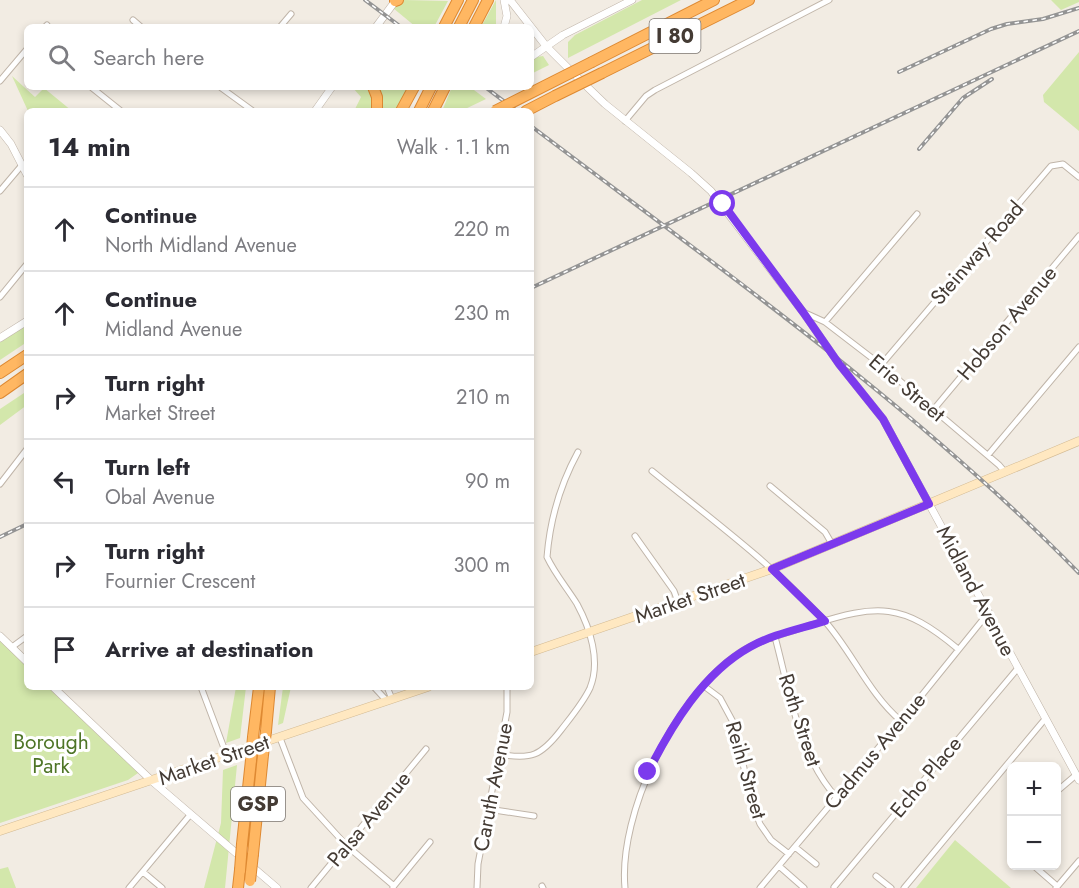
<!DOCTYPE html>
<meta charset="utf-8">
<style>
body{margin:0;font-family:Jost,sans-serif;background:#f2f2f3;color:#2b2b33}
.controls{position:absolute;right:18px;bottom:18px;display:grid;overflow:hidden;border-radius:9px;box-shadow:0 3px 9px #0003}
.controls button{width:54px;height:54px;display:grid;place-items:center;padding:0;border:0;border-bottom:2px solid #e1e1e2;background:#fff;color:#2b2b33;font:30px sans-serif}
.stop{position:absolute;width:18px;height:18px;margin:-14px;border:4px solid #7c3aed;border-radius:50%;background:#fff}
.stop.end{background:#7c3aed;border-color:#fff;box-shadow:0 2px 6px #0008}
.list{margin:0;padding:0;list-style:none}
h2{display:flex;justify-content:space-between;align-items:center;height:78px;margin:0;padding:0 24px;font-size:26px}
h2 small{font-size:20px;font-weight:400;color:#7c7c81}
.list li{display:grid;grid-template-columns:39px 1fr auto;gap:18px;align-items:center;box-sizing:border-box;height:84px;padding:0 24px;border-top:2px solid #e1e1e2}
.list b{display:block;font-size:22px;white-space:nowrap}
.list p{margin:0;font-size:20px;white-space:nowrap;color:#7c7c81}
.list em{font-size:20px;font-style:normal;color:#7c7c81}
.icon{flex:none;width:33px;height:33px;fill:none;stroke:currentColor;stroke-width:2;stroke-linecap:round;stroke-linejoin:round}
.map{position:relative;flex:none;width:1079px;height:888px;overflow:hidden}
.search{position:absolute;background:#fff;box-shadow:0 3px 9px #0003;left:24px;top:24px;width:510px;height:66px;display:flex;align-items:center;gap:15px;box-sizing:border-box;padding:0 21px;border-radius:9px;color:#7c7c81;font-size:22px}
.panel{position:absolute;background:#fff;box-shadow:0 3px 9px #0003;left:24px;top:108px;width:510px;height:582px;border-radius:9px}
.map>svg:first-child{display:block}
</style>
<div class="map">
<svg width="1079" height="888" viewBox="0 0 1079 888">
<rect width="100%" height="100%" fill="#f2ece3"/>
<path fill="#d3e7ab" d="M404 0 448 1 434 27H416L393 8Z
M496 0V27H481Z
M642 0H681L568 58V42L575 35Z
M1051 0H1079V2L1061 10Z
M1079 52V131L1044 102 1043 95Z
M543 56 549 65 531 74V58Z
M12 76 35 97 44 88 72 111H28Z
M352 87H413L403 111H354L361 97Z
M452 87H470L486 99 461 111H442Z
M27 324V342L0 360V342Z
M27 391V405L0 425V409Z
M0 637 27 662V687H53L141 771 128 780 0 823Z
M236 687H246L240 738 226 743Z
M283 687H291L283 723 278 725Z
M237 765 225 888H204L221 823 223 770Z
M955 840 1011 888H916Z
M8 867 16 888H0V869Z"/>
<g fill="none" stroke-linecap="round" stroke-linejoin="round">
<g stroke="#c0b5a9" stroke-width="7">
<path id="minor" d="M133 20 141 27
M45 27 47 25
M280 27 291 14
M0 81 27 49
M91 87 121 111
M220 87 253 111
M625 121 646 96 655 90 829 0
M0 191 22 165
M0 297 27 264
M803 312 825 322 881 365 999 465 1005 472
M825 322 917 214
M881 365 1051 166 1063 164 1079 177
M934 409 1079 236
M988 455 1079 347
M652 471C710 518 772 564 823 619 852 651 868 693 901 721
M0 484 27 449
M770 486 825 532 832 544
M635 536 674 591 678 602
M775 637C789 689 799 757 837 798
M12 647 27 636
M704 686 720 698 733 722 753 806 760 824 771 840 789 854
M201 687 227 756
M374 687 387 701
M387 687 392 699
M280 738 303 798 347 846 394 886
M499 754C531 760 541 756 561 730 571 717 583 703 590 688 601 661 590 628 577 604 567 588 555 574 547 557 550 519 560 485 578 452
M1056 792 1076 775
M488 809 534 816
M795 847 816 864
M779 866 804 888
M1034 866 1057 886
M143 872 162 888
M876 876 891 888
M542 886 543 888
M393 887 430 842
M834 887 1018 668
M129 888 190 815
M311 888 426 749
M477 888 478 864 507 712V687
M625 888C618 813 676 695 739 653 760 639 787 633 811 625 878 604 902 602 958 649
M760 888 901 721 989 612
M904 888 1045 719
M1056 888 1079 861"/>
</g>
<g stroke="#c0b5a9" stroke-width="8">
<path id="tertiary" d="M510 0 546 46 579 79 605 104 691 173 711 191 803 312 839 364 883 419 1079 780
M376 27 396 0
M504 27 507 16 504 0
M531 57 563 35 632 0
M315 111 332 87
M0 130 11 144 27 175
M0 338 27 321
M0 636 27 662
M53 687 152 781 277 888"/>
</g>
<g stroke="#d3ba93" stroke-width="9">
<path id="secondary" d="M531 652 772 569 1079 441
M0 831 428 687"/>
</g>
<g stroke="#de8932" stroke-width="12">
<path id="motorway" d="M395 1 398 0
M444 27 458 0
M459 27 473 0
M474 27 488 0
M592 62 714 0
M602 73 749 0
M373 87 377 97V111
M401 111 414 87
M419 111 431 87
M433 111 445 87
M526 111 555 96
M0 373 27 355
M0 393 27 374
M266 731 270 687
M253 737 259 687
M242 844 251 760
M253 854 263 755
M238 888 240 870"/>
</g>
<use href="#minor" stroke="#fff" stroke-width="5"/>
<use href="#tertiary" stroke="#fff" stroke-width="7"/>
<use href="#secondary" stroke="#ffe8c1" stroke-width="8"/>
<use href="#motorway" stroke="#ffb762" stroke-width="10"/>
<g stroke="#949494" stroke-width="4">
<path id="rail" d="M365 0 401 27
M899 72 991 29 1007 24 1043 19 1079 8
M485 87 517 111
M531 126C719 268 913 404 1079 573
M919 149 963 98 992 79
M531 288 1079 31
M0 537 27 524"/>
</g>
<use href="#rail" stroke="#fff" stroke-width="1.5" stroke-dasharray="4.5" stroke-linecap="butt"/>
<g stroke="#de8932" stroke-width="12" stroke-linecap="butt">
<path id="motorway-bridge" d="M555 96 602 73
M495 111 592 62
M263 755 266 731
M251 760 253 737
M240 870 242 844
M250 881 253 854"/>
</g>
<use href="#motorway-bridge" stroke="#ffb762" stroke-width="10"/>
</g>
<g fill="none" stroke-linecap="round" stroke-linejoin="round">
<path stroke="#7c3aed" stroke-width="8" d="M648 772C672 725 703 673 750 647 773 634 800 629 825 621L772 569 929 504 883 419 839 364 803 312 723 204"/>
</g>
<g text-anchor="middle" stroke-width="6" stroke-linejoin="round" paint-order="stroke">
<g fill="#fff" stroke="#7c7671" stroke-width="1.5">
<rect x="649.5" y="19" width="51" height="34" rx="4.5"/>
<rect x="231" y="787" width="54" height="34" rx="4.5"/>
</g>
<g font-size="20" font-weight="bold" fill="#443b34">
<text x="675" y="43">I 80</text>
<text x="258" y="811">GSP</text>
</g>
<g font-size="21" fill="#443b34" stroke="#fff">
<text transform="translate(977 253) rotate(-49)" y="7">Steinway Road</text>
<text transform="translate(1007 323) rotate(-50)" y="7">Hobson Avenue</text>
<text transform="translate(907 388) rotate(40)" y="7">Erie Street</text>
<text transform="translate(976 591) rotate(62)" y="7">Midland Avenue</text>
<text transform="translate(690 598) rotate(-19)" y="7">Market Street</text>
<text transform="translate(800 720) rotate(72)" y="7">Roth Street</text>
<text transform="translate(875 751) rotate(-50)" y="7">Cadmus Avenue</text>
<text transform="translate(214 760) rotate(-19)" y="7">Market Street</text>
<text transform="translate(746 770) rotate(74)" y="7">Reihl Street</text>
<text transform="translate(926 777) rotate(-50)" y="7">Echo Place</text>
<text transform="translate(493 787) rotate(-79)" y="7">Caruth Avenue</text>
<text transform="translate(369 819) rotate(-50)" y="7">Palsa Avenue</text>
</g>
<g font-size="21" fill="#4e7527" stroke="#fff">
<text x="51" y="749">Borough<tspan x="51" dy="24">Park</tspan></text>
</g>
</g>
</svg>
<div class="controls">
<button>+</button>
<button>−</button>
</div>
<div class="stop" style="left:723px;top:204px"></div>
<div class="stop end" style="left:648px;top:772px"></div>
<div class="search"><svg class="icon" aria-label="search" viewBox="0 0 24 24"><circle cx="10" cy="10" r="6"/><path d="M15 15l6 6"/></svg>Search here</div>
<section class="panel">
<h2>14 min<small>Walk · 1.1 km</small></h2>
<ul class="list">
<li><svg class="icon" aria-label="ahead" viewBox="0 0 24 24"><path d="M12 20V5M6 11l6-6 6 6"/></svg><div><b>Continue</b><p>North Midland Avenue</p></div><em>220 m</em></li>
<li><svg class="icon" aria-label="ahead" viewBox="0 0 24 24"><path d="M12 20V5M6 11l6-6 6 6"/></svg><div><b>Continue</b><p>Midland Avenue</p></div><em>230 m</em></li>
<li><svg class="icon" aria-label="right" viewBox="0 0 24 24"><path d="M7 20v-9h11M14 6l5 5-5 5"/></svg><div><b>Turn right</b><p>Market Street</p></div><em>210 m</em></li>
<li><svg class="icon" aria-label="left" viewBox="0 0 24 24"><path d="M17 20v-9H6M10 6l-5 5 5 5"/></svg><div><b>Turn left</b><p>Obal Avenue</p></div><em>90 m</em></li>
<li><svg class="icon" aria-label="right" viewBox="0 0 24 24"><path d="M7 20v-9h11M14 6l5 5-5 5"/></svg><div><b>Turn right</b><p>Fournier Crescent</p></div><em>300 m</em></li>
<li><svg class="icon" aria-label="arrive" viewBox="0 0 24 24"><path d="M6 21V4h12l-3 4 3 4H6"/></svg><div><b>Arrive at destination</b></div></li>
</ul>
</section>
</div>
